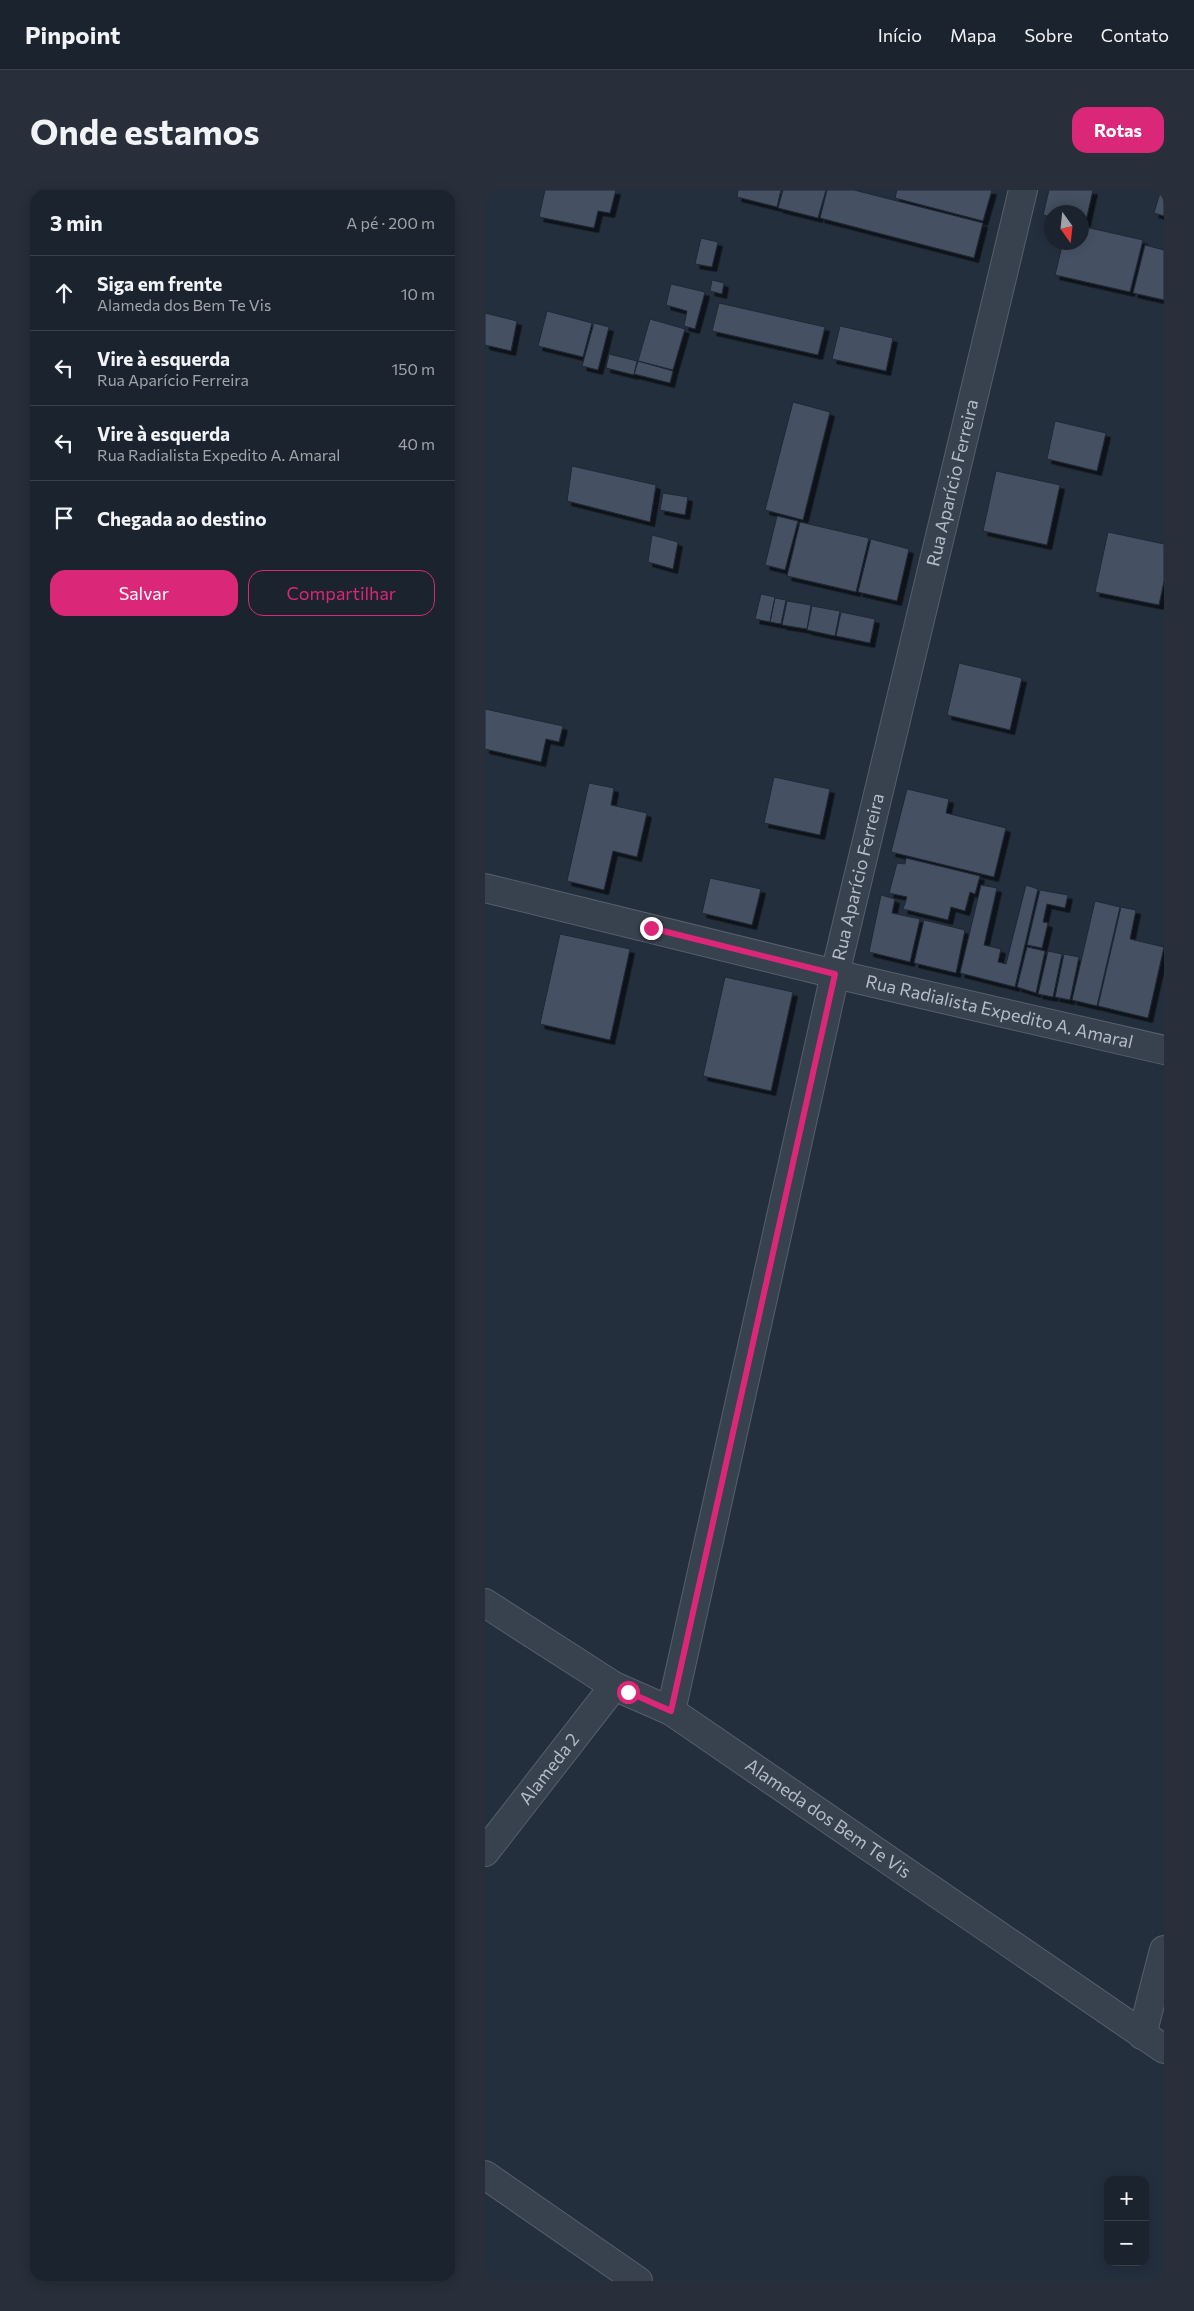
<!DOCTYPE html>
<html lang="pt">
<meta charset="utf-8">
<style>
body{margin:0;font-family:Commissioner,sans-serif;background:#282f3a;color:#f1f3f6}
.controls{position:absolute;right:15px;bottom:15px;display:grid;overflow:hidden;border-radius:10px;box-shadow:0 2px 12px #0003}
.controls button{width:45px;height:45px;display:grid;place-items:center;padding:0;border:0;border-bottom:1px solid #39404a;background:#1b232e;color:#f1f3f6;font:25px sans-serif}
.compass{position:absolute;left:559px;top:15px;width:45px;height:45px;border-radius:50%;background:#1b232e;box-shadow:0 2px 12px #0003;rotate:165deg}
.stop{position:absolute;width:15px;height:15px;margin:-11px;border:4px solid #db2777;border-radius:50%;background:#fff}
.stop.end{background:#db2777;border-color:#fff;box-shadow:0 1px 5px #0008}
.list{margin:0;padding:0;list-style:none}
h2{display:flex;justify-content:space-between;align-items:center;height:65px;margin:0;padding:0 20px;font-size:21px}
h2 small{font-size:16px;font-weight:400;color:#a0a4aa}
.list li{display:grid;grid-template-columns:32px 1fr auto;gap:15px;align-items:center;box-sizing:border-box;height:75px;padding:0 20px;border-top:1px solid #39404a}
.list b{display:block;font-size:19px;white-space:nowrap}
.list p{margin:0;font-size:16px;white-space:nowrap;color:#a0a4aa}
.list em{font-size:16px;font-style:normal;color:#a0a4aa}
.actions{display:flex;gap:10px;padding:15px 20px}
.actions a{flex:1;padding:11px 0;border:1px solid #db2777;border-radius:15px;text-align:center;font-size:18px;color:#db2777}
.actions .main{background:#db2777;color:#fff}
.icon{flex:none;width:28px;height:28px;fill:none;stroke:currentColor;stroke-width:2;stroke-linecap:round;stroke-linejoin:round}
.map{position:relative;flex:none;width:679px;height:2091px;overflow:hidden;border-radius:15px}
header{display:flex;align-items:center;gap:30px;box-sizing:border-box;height:70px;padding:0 25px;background:#1b232e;border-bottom:1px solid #39404a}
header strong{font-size:24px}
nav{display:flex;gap:28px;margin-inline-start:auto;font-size:18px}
.intro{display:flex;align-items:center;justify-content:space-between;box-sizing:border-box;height:120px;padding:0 30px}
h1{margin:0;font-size:35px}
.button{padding:12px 22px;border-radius:15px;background:#db2777;color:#fff;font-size:18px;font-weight:700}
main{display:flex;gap:30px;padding:0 30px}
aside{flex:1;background:#1b232e;border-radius:15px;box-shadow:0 2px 12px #0003}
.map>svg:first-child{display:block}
</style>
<header>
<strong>Pinpoint</strong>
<nav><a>Início</a><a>Mapa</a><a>Sobre</a><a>Contato</a></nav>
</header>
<div class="intro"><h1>Onde estamos</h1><a class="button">Rotas</a></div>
<main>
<aside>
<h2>3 min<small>A pé · 200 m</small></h2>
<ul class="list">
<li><svg class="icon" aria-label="ahead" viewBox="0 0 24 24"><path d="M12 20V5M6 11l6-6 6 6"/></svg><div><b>Siga em frente</b><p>Alameda dos Bem Te Vis</p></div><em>10 m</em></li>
<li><svg class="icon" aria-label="left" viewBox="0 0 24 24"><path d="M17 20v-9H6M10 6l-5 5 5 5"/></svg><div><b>Vire à esquerda</b><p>Rua Aparício Ferreira</p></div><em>150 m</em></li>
<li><svg class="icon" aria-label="left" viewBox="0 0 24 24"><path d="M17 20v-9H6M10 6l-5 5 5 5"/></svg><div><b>Vire à esquerda</b><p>Rua Radialista Expedito A. Amaral</p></div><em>40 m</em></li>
<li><svg class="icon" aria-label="arrive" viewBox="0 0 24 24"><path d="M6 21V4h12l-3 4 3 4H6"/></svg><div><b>Chegada ao destino</b></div></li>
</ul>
<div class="actions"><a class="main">Salvar</a><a>Compartilhar</a></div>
</aside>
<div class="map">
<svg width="679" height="2091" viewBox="0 0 679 2091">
<defs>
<filter id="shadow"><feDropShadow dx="4.5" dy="4.5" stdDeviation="0" flood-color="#0009"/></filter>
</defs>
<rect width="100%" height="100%" fill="#242f3e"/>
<path fill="#455162" stroke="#1f2835" filter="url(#shadow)" d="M60 0H131L125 23 113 21 109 38 54 27Z
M253 0H296L292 17 252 7Z
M298 0H341L333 28 293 18Z
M342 0H369L498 33 489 68 335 28Z
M412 0H507L498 31 410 8Z
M564 0H608L600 35 596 34V22H566V27L558 25Z
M675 3 679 5V26L669 23Z
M596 36 658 50 645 102 570 85 578 52H596Z
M216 48 233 52 227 77 210 74Z
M660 55 679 60V110L648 103Z
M227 90 239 93 237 104 225 101Z
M186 94 220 102 210 139 199 136 202 121 181 115Z
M234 113 340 137 333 165 227 141Z
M62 121 107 133 98 167 53 156Z
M0 123 32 131 26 161 0 155Z
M165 129 200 139 188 180 153 171Z
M109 133 124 137 113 180 97 176Z
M355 136 408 148 401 181 347 169Z
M124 164 152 171 149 185 121 178Z
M153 171 188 181 185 193 149 184Z
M308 212 345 222 318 330 280 320Z
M570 231 621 243 612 281 562 269Z
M87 276 171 295 165 332 82 311Z
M511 281 575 295 562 355 498 341Z
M178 303 203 307 200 325 175 320Z
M292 326 313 331 300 380 280 375Z
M315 332 384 348 371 402 302 386Z
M623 342 679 354V391L674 415 610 402Z
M167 345 193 352 188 379 163 372Z
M386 349 424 359 412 411 373 402Z
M276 404 290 407 285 432 270 429Z
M290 408 301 410 296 434 285 432Z
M302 411 326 415 322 439 297 435Z
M327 416 355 421 350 446 322 440Z
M356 422 390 429 385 453 351 446Z
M474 473 537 488 525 540 462 525Z
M0 519 78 536 74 552 61 549 56 572 0 559Z
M289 587 345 599 335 645 279 633Z
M104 593 129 598 126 615 162 623 152 667 128 661 119 700 82 691Z
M422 599 464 609 461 623 521 638 509 687 406 662Z
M421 668 495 686 490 704 485 702 480 721 466 717 463 730 418 719 422 707 404 703 412 673 420 674Z
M225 688 276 699 267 735 217 723Z
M496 695 512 698 499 755 516 759 513 772 521 774 541 695 553 699 530 797 475 783Z
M555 700 583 705 580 718 562 714 558 732 563 733 557 758 542 755Z
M396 705 410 709 407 723 435 729 425 772 384 762Z
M610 711 635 717 612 816 587 810Z
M636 717 651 720 645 749 679 757 663 828 613 816Z
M439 730 480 740 471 783 429 773Z
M75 744 145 759 125 850 55 834Z
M542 757 560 761 551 803 532 797Z
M563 761 577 764 568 807 553 804Z
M579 764 594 767 585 810 570 807Z
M240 787 308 802 286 901 218 886Z"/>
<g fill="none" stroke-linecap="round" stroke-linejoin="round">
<g stroke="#565f6c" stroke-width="30">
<g id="minor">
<path id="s1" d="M0 698 350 784 679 860"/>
<path id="s2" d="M0 1413 129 1496 186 1521 679 1859"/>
<path id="s3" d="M186 1521 350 784 538 0"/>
<path id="s4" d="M0 1662 129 1496"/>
<path d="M657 1845 679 1760"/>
<path d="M0 1985 153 2091"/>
</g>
</g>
<use href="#minor" stroke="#38414e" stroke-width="28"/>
</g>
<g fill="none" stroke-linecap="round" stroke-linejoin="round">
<path stroke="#db2777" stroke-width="6" d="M143 1502 186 1521 350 784 166 738"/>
</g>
<g text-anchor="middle" stroke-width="4" stroke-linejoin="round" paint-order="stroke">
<g font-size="18" fill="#b4bcc9" stroke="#1d2633">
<text dy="6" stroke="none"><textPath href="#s3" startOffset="1260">Rua Aparício Ferreira</textPath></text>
<text dy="6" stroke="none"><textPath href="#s3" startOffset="855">Rua Aparício Ferreira</textPath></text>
<text dy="6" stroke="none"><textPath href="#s1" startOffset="529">Rua Radialista Expedito A. Amaral</textPath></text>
<text dy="6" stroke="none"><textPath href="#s4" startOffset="105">Alameda 2</textPath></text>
<text dy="6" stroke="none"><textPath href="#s2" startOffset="406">Alameda dos Bem Te Vis</textPath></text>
</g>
</g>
</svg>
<div class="controls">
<button>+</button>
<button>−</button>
</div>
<svg class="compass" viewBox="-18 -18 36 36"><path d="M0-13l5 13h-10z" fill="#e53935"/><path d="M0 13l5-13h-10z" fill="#a0a4aa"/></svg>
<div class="stop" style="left:143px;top:1502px"></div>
<div class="stop end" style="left:166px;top:738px"></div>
</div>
</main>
